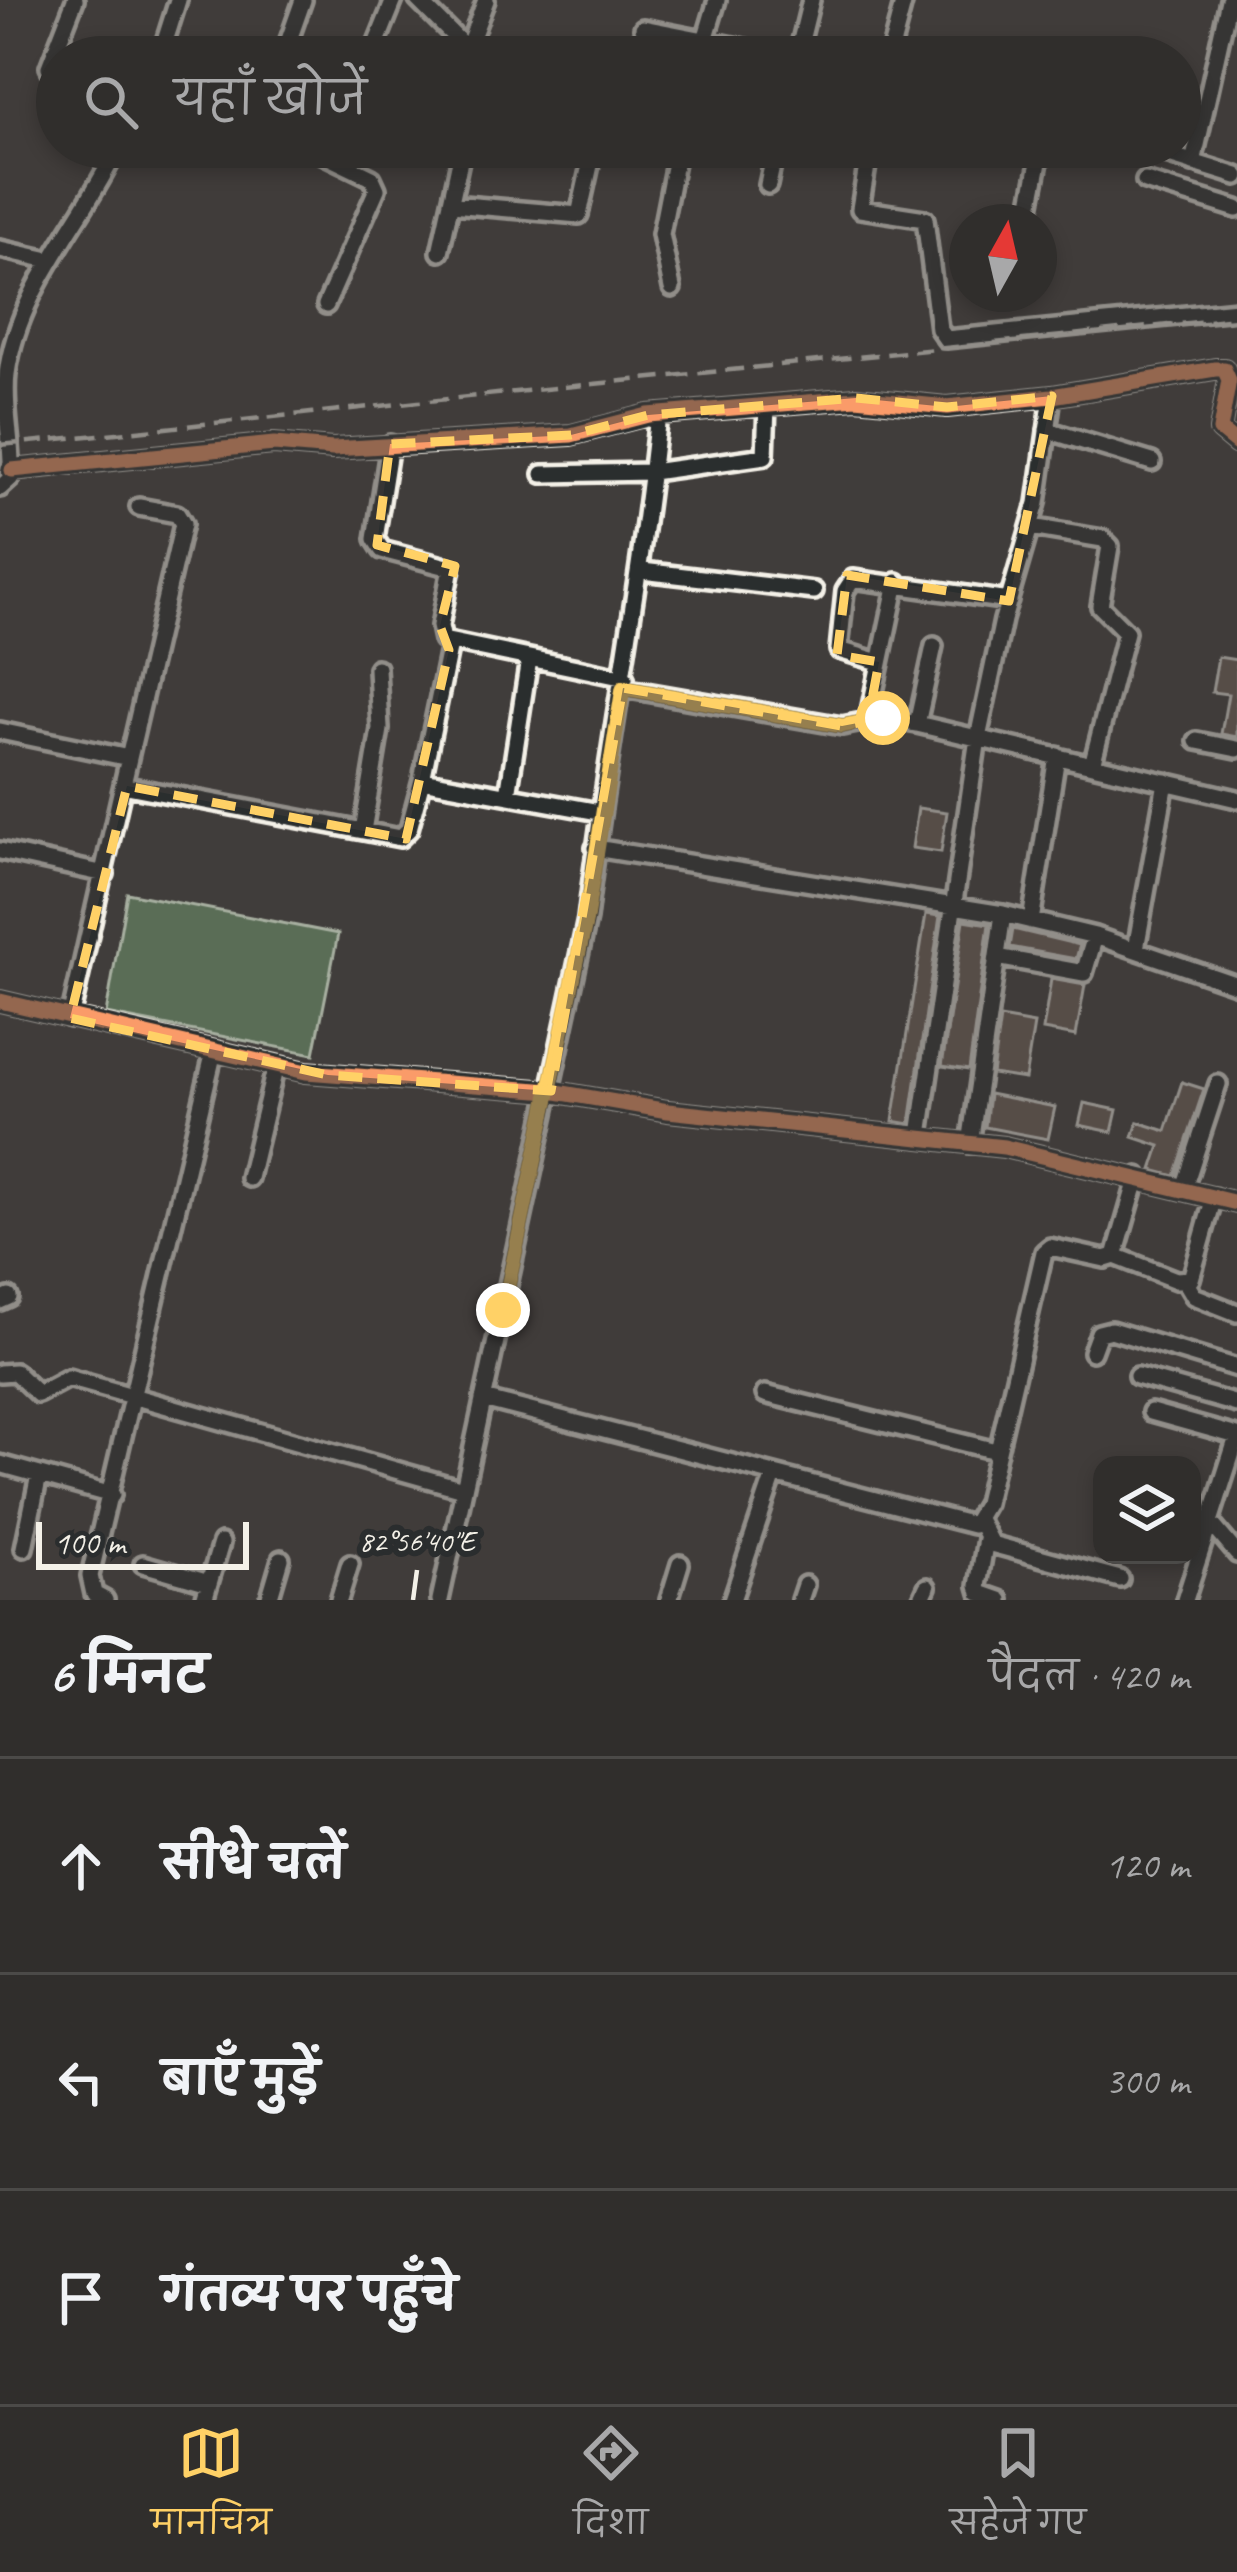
<!DOCTYPE html>
<html lang="hi">
<meta charset="utf-8">
<style>
body{margin:0;font-family:Caveat,"Playpen Sans Deva",sans-serif;background:#383634;color:#f1f3f6}
.controls{position:absolute;right:36px;bottom:36px;display:grid;overflow:hidden;border-radius:24px;box-shadow:0 6px 18px #0003}
.controls button{width:108px;height:108px;display:grid;place-items:center;padding:0;border:0;border-bottom:3px solid #4b4a48;background:#302e2c;color:#f1f3f6;font:60px sans-serif}
.compass{position:absolute;left:949px;top:204px;width:108px;height:108px;border-radius:50%;background:#302e2c;box-shadow:0 6px 18px #0003;rotate:8deg}
.scale{position:absolute;left:36px;bottom:30px;width:213px;box-sizing:border-box;padding-left:12px;border:6px solid #f4f1e8;border-top:0;font-size:33px;line-height:42px;white-space:nowrap;color:#f4f1e8;-webkit-text-stroke:9px #2a2d2e;paint-order:stroke}
.stop{position:absolute;width:36px;height:36px;margin:-27px;border:9px solid #ffd166;border-radius:50%;background:#fff}
.stop.end{background:#ffd166;border-color:#fff;box-shadow:0 3px 12px #0008}
.list{margin:0;padding:0;list-style:none}
h2{display:flex;justify-content:space-between;align-items:center;height:156px;margin:0;padding:0 48px;font-size:51px}
h2 small{font-size:39px;font-weight:400;color:#a8a8a9}
.list li{display:grid;grid-template-columns:78px 1fr auto;gap:36px;align-items:center;box-sizing:border-box;height:216px;padding:0 48px;border-top:3px solid #4b4a48}
.list b{display:block;font-size:45px;white-space:nowrap}
.list em{font-size:39px;font-style:normal;color:#a8a8a9}
.icon{flex:none;width:66px;height:66px;fill:none;stroke:currentColor;stroke-width:2;stroke-linecap:round;stroke-linejoin:round}
.map{position:relative;flex:none;width:1237px;height:1600px;overflow:hidden}
.search{position:absolute;background:#302e2c;box-shadow:0 6px 18px #0003;left:36px;right:36px;top:36px;height:132px;display:flex;align-items:center;gap:30px;box-sizing:border-box;padding:0 42px;border-radius:66px;color:#a8a8a9;font-size:45px}
.sheet{height:804px;background:#302e2c}
nav{display:flex;justify-content:space-around;align-items:center;box-sizing:border-box;height:168px;border-top:3px solid #4b4a48;background:#302e2c;font-size:33px;color:#a8a8a9}
nav a{display:grid;justify-items:center;gap:6px}
nav .on{color:#ffd166}
.map>svg:first-child{display:block}
</style>
<div class="map">
<svg width="1237" height="1600" viewBox="0 0 1237 1600">
<rect width="100%" height="100%" fill="#403d3b"/>
<filter id="ink" filterUnits="userSpaceOnUse"><feTurbulence type="fractalNoise" baseFrequency=".00833" numOctaves="2"/><feDisplacementMap in="SourceGraphic" scale="24" xChannelSelector="R" yChannelSelector="G"/><feConvolveMatrix kernelMatrix="1 2 1 2 8 2 1 2 1" color-interpolation-filters="sRGB"/></filter>
<g filter="url(#ink)">
<path fill="#5a6d57" stroke="#a7afa0" stroke-width="3" d="M127 893 338 934 314 1054 106 1014Z"/>
<path fill="#726259" stroke="#f4f1e8" stroke-width="3" d="M1218 657 1237 660V737L1221 734 1228 694 1212 692Z
M918 808 947 812 941 852 912 848Z
M926 914 940 916 910 1124 893 1121Z
M964 920 989 924 969 1070 942 1066Z
M1013 929 1080 945 1076 959 1010 947Z
M1051 979 1085 985 1076 1036 1043 1030Z
M1000 1018 1034 1024 1025 1079 992 1074Z
M1182 1082 1204 1089 1175 1176 1152 1170 1160 1146 1133 1137 1138 1122 1166 1131Z
M989 1094 1055 1107 1048 1139 985 1127Z
M1084 1103 1117 1110 1112 1132 1079 1125Z"/>
<g fill="none" stroke-linecap="round" stroke-linejoin="round">
<g stroke="#f4f1e8" stroke-width="24">
<path id="minor" d="M418 0 475 57
M643 28 790 57
M468 48 486 0
M160 57 178 0
M283 57 303 0
M371 57 394 0
M700 57 717 0
M797 57 811 0
M889 57 904 0
M57 84 49 67 75 0
M308 147 372 178 377 189 326 305
M870 147 860 209 925 219 939 329 946 339 1237 310
M1162 147 1166 154 1237 176
M1193 163 1229 0
M1145 181 1237 209
M768 185 776 147
M452 204 579 215 594 147
M1028 218 1042 147
M0 249 49 260
M440 252 463 147
M672 288 661 234 678 147
M1047 430 1152 462
M390 444 375 539 382 550 451 568 440 626 443 640 625 678
M12 470 274 444 333 449 571 435 648 415 856 398 947 407 1052 396 1215 369H1224L1229 380 1220 430 1237 444
M543 474 652 472 765 456 767 406
M0 488 11 478C13 444 3 409 7 374 18 288 82 223 118 147
M1031 527 1103 539 1110 546 1100 606 1126 632 1092 765
M642 571 814 591
M879 662 839 650 845 591 853 579 1009 601
M623 688 842 726 883 718 917 724 1237 799
M868 721 897 582
M917 724 934 646
M0 731 129 758 70 1018
M1197 741 1237 749
M129 758 183 524 177 514 139 507
M422 780 450 644
M127 786 400 838 409 829 422 780 599 812
M508 795 529 659
M363 831 380 729 377 668
M595 848 1003 914 1095 936 1237 985
M0 851 105 874
M1031 921 1057 756
M1136 949 1166 782
M997 957 1084 973 1095 936
M0 1001 306 1072 551 1091 668 1111 1004 1147 1237 1203
M920 1135 978 738 1003 620 1037 503 1052 396
M970 1144 1003 914
M249 1178 276 1065
M1184 1188 1218 1084
M1115 1256 1176 1280 1191 1279 1214 1197
M1185 1281 1194 1296 1237 1313
M0 1301 9 1297
M1092 1352 1099 1333 1111 1330 1237 1368
M0 1373 15 1372 38 1394 68 1378 463 1489
M1137 1376 1237 1404
M765 1394 996 1451
M483 1399 973 1525 986 1503 1044 1252 1050 1247 1105 1259 1115 1256 1138 1176
M1151 1412 1237 1436
M0 1464 112 1495
M979 1521 991 1544 1120 1579
M1210 1522 1237 1554
M986 1539 978 1586 980 1593 1000 1600
M24 1548 39 1475
M143 1564 209 1583
M105 1600 94 1594 90 1576 214 1051
M204 1600 221 1543
M269 1600 281 1559
M339 1600 350 1564
M440 1600 587 919C607 750 641 584 658 414
M669 1600 680 1564
M732 1600 773 1478
M800 1600 805 1585
M921 1600 927 1587
M1185 1600 1237 1437"/>
</g>
<use href="#minor" stroke="#2a2d2e" stroke-width="15"/>
<path stroke="#f4f1e8" stroke-width="4.5" stroke-dasharray="18 9" stroke-linecap="butt" d="M0 445 1237 318"/>
<g stroke="#2a2d2e" stroke-width="22">
<path id="cycleway" d="M12 470 274 444 333 449 571 435 648 415 856 398 947 407 1052 396 1215 369H1224L1229 380 1220 430 1237 444
M0 1001 306 1072 551 1091 668 1111 1004 1147 1237 1203"/>
</g>
<use href="#cycleway" stroke="#fa9b69" stroke-width="15"/>
</g>
</g>
<g fill="none" stroke-linecap="round" stroke-linejoin="round" filter="url(#ink)">
<path stroke="#ffd166" stroke-width="15" d="M503 1310 586 919 623 688 842 726 883 718"/>
</g>
<path d="M0 0H1237V1600H0ZM1052 396 1009 601 847 575 837 655 879 662 868 721 842 726 623 688 551 1091 328 1075 70 1018 127 786 406 839 449 650 440 626 455 566 377 545 390 444 571 435 648 415 856 398 947 407Z" fill="#403d3b" fill-opacity=".55" fill-rule="evenodd"/>
<path fill="none" stroke="#ffd166" stroke-width="9" stroke-dasharray="24 15" stroke-linejoin="round" d="M1052 396 1009 601 847 575 837 655 879 662 868 721 842 726 623 688 551 1091 328 1075 70 1018 127 786 406 839 449 650 440 626 455 566 377 545 390 444 571 435 648 415 856 398 947 407Z"/>
<path fill="none" stroke="#f4f1e8" stroke-width="4.5" d="M413 1600 417 1570"/>
<g font-size="30" text-anchor="middle" fill="#f4f1e8" stroke="#2a2d2e" stroke-width="12" stroke-linejoin="round" paint-order="stroke">
<text x="417" y="1551">82°56'40"E</text>
</g>
</svg>
<div class="controls">
<button><svg class="icon" aria-label="layers" viewBox="0 0 24 24"><path d="M12 4l9 5-9 5-9-5zM3 14l9 5 9-5"/></svg></button>
</div>
<svg class="compass" viewBox="-18 -18 36 36"><path d="M0-13l5 13h-10z" fill="#e53935"/><path d="M0 13l5-13h-10z" fill="#a8a8a9"/></svg>
<div class="scale">100 m</div>
<div class="stop" style="left:883px;top:718px"></div>
<div class="stop end" style="left:503px;top:1310px"></div>
<div class="search"><svg class="icon" aria-label="search" viewBox="0 0 24 24"><circle cx="10" cy="10" r="6"/><path d="M15 15l6 6"/></svg>यहाँ खोजें</div>
</div>
<section class="sheet">
<h2>6 मिनट<small>पैदल · 420 m</small></h2>
<ul class="list">
<li><svg class="icon" aria-label="ahead" viewBox="0 0 24 24"><path d="M12 20V5M6 11l6-6 6 6"/></svg><div><b>सीधे चलें</b></div><em>120 m</em></li>
<li><svg class="icon" aria-label="left" viewBox="0 0 24 24"><path d="M17 20v-9H6M10 6l-5 5 5 5"/></svg><div><b>बाएँ मुड़ें</b></div><em>300 m</em></li>
<li><svg class="icon" aria-label="arrive" viewBox="0 0 24 24"><path d="M6 21V4h12l-3 4 3 4H6"/></svg><div><b>गंतव्य पर पहुँचे</b></div></li>
</ul>
</section>
<nav>
<a class="on"><svg class="icon" aria-label="map" viewBox="0 0 24 24"><path d="M3 6l6-2 6 2 6-2v14l-6 2-6-2-6 2zM9 4v14M15 6v14"/></svg>मानचित्र</a>
<a><svg class="icon" aria-label="directions" viewBox="0 0 24 24"><path d="M12 3l9 9-9 9-9-9zM9 14v-3h6M13 9l2 2-2 2"/></svg>दिशा</a>
<a><svg class="icon" aria-label="saved" viewBox="0 0 24 24"><path d="M7 4h10v16l-5-4-5 4z"/></svg>सहेजे गए</a>
</nav>
